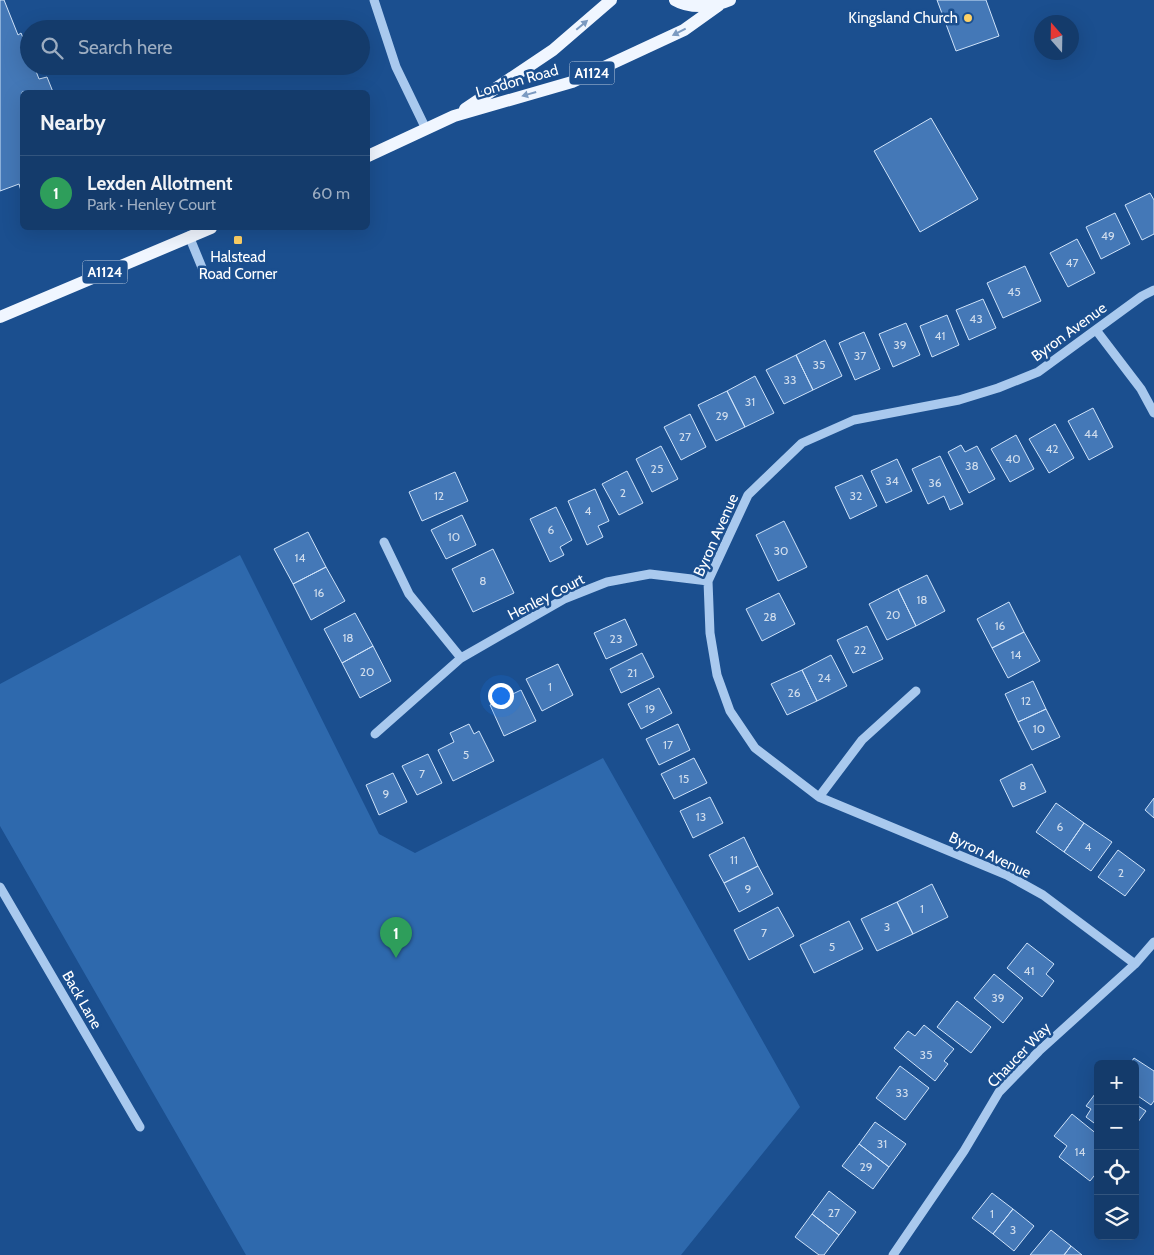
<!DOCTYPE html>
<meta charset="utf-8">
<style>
body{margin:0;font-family:Cabin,sans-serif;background:#1d4271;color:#f1f3f6}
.controls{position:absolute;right:15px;bottom:15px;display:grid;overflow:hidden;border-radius:8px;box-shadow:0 5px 20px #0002}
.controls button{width:45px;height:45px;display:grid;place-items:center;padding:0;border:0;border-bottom:1px solid #33557e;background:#143b6b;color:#f1f3f6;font:25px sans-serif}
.compass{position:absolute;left:1034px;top:15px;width:45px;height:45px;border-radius:50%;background:#143b6b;box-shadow:0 5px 20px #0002;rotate:340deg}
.you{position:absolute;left:500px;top:695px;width:18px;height:18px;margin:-12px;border:4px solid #fff;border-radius:50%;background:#1a73e8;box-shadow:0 0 0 8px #1a73e833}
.badge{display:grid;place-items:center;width:32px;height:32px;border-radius:50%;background:#ffd166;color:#fff;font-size:16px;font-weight:700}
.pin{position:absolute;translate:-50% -41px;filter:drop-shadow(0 1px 2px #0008)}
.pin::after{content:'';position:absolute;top:26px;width:18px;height:15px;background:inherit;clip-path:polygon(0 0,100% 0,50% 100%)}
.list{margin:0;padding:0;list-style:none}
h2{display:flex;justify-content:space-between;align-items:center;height:65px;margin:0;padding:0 20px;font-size:21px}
h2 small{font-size:16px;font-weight:400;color:#9dadc1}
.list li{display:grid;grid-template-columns:32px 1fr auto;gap:15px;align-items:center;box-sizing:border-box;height:75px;padding:0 20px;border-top:1px solid #33557e}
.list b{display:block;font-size:19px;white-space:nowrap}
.list p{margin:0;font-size:16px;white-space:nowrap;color:#9dadc1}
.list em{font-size:16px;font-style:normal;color:#9dadc1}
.icon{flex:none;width:28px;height:28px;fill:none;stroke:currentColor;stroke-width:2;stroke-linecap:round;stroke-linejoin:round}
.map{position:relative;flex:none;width:1154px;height:1255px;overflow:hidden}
.search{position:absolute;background:#143b6b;box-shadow:0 5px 20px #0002;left:20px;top:20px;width:350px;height:55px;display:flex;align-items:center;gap:12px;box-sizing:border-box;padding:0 18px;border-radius:28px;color:#9dadc1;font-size:19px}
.panel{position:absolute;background:#143b6b;box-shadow:0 5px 20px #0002;left:20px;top:90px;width:350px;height:140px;border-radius:8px}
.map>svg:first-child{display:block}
</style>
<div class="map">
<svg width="1154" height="1255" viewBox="0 0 1154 1255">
<rect width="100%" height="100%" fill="#1b4f8f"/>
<path fill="#2e69ad" d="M240 555 379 834 415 853 603 758 800 1107 681 1255H246L0 826V684Z"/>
<path fill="#4478b7" stroke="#cfe3fa" d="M0 0H4L18 35 21 33 29 52V66H34L39 79 47 77 53 92H22V194L19 184 0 191Z
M937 0H986L999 36 956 51Z
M931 118 978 199 920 232 874 151Z
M1150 193 1154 200V234L1142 240 1125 205Z
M1115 213 1130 244 1101 259 1086 227Z
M1077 239 1095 273 1068 287 1050 253Z
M1025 266 1041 301 1003 318 987 283Z
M983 299 996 328 969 340 956 310Z
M947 315 959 345 932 357 920 326Z
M906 323 920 355 893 367 879 334Z
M864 332 880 369 855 380 839 343Z
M825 340 842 376 813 390 796 355Z
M796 355 813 390 784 404 766 370Z
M755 376 774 413 745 427 727 391Z
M727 391 745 427 716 441 698 405Z
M1093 408 1113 447 1089 460 1068 421Z
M690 414 706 447 681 460 664 427Z
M1055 424 1074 458 1049 473 1029 439Z
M1016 435 1034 469 1010 482 991 449Z
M961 445 965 452 977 446 995 479 969 493 948 452Z
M661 446 678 479 652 492 636 459Z
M940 456 963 504 950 510 944 496 928 504 912 469Z
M897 459 912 491 886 503 871 471Z
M627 471 643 503 619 515 602 484Z
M455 472 468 501 422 521 409 492Z
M862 475 877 506 850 519 835 487Z
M595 489 609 521 598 526 603 537 587 545 568 501Z
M556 507 572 540 560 547 564 555 550 562 530 519Z
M462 515 476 545 446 559 431 530Z
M784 521 807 567 778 581 756 535Z
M308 532 326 567 293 584 274 549Z
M493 549 514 593 473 612 452 569Z
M326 567 345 601 311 620 293 584Z
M927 575 945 611 916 626 898 589Z
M898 589 916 626 887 640 869 604Z
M779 593 795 624 762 641 746 609Z
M1009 602 1024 632 992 648 977 619Z
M355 613 373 646 342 663 324 629Z
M625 619 637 645 606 659 594 633Z
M867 626 883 659 853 673 837 640Z
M1024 632 1040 661 1008 678 992 648Z
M373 646 391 681 360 698 342 663Z
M642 653 654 677 621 693 610 669Z
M831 655 847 686 817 701 802 670Z
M558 664 573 695 542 711 526 679Z
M802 670 817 701 787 715 771 684Z
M1033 681 1046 709 1018 722 1005 694Z
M659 688 672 713 641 729 628 704Z
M521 690 536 721 504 736 490 705Z
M1046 709 1060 737 1032 750 1018 722Z
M469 724 474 734 479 731 494 761 453 781 438 750 454 742 450 733Z
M678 724 690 750 659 765 646 739Z
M428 754 442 783 417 795 402 766Z
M694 758 707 783 674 799 661 774Z
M1032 764 1046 792 1013 807 1000 780Z
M393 773 407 802 379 815 366 785Z
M710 797 723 823 693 838 680 811Z
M1154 798V818L1145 810Z
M1056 803 1084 823 1064 852 1036 832Z
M1084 823 1112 842 1091 871 1064 852Z
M744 837 758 866 724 883 709 855Z
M1118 850 1145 870 1125 896 1098 877Z
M758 866 773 894 739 912 724 883Z
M932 884 948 917 913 934 897 902Z
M897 902 913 934 877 951 861 919Z
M778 907 794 936 749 960 734 930Z
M849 921 863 949 814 973 800 945Z
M1027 943 1054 964 1046 974 1054 981 1042 997 1007 968Z
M994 974 1023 998 1003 1023 974 998Z
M957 1001 991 1027 971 1053 937 1027Z
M924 1025 954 1049 944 1061 948 1064 935 1081 894 1048 908 1031 915 1036Z
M1134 1058 1154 1071V1101L1151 1105 1135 1094V1064H1130Z
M900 1066 929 1088 905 1120 876 1098Z
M1098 1090V1126L1086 1117 1091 1109 1086 1106Z
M1135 1104 1146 1111 1135 1126Z
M1072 1114 1098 1135V1171L1090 1181 1059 1157 1067 1146 1054 1136Z
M875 1122 906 1144 889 1167 859 1144Z
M859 1144 889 1167 873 1189 842 1166Z
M829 1191 856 1212 839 1235 812 1214Z
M992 1193 1013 1209 993 1234 972 1218Z
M1013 1209 1034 1226 1014 1251 993 1234Z
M812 1214 839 1235 824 1255H819L795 1237Z
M1051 1230 1071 1246 1064 1255H1030Z
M1071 1246 1082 1255H1064Z"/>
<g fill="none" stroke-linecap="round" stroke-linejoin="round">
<path stroke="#a9c9ee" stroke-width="9" d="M374 0 396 67 426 129
M189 236 203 270
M1096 330 1141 389 1154 413
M384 542 409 594 461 658
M375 734 461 658 564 599 607 582 650 574 708 581
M819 797 862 740 916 691
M0 887 140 1127
M1135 964 1043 895 1007 875 819 797 755 748 730 711 717 675 710 633 708 581 748 495 802 443 854 420 959 400 998 388 1038 372 1142 296 1154 290
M893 1255 964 1151 999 1092 1039 1051 1135 964 1154 942"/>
<path stroke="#f0f6ff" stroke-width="12" d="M675 0C690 9 714 7 730 0
M465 109 553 50 611 0
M368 156 454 116 572 82 684 30 719 5
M0 317 211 228"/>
</g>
<defs><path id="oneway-solid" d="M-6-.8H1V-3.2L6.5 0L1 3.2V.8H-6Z" transform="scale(1.25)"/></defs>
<g fill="#7b9ac1">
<use href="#oneway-solid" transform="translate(582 25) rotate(-40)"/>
<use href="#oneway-solid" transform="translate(679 32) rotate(153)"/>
<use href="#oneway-solid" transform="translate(529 94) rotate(164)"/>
</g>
<g fill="#ffd166" stroke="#1b4f8f" stroke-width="2">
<circle cx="968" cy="18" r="5"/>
<rect x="233" y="235" width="10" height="10" rx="2.5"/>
</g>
<g text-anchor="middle" stroke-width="5" stroke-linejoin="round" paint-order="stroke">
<g font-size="12" fill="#d0dded">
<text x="1108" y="240">49</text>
<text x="1072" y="267">47</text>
<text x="1014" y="296">45</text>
<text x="976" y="323">43</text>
<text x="940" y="340">41</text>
<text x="900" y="349">39</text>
<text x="860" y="360">37</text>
<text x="819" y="369">35</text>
<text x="790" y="384">33</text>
<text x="750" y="406">31</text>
<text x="722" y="420">29</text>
<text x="1091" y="438">44</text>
<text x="685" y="441">27</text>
<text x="1052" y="453">42</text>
<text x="1013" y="463">40</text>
<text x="972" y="470">38</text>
<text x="657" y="473">25</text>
<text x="892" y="485">34</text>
<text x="935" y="487">36</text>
<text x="623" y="497">2</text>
<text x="439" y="500">12</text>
<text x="856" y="500">32</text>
<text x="588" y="515">4</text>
<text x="551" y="534">6</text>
<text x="454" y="541">10</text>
<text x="781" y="555">30</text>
<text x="300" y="562">14</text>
<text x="483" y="585">8</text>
<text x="319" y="597">16</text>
<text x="922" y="604">18</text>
<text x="893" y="619">20</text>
<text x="770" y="621">28</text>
<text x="1000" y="630">16</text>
<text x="348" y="642">18</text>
<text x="616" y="643">23</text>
<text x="860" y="654">22</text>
<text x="1016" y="659">14</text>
<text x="367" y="676">20</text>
<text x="632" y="677">21</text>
<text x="824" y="682">24</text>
<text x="550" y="691">1</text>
<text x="794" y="697">26</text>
<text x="1026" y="705">12</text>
<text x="650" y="713">19</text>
<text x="1039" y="733">10</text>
<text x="668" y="749">17</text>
<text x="466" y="759">5</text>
<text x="422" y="778">7</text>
<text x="684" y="783">15</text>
<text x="1023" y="790">8</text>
<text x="386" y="798">9</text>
<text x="701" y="821">13</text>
<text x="1060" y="831">6</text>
<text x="1088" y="851">4</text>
<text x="734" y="864">11</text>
<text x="1121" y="877">2</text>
<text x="748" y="893">9</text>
<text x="922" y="913">1</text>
<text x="887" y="931">3</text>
<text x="764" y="937">7</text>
<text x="832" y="951">5</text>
<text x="1029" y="975">41</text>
<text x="998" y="1002">39</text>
<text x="926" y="1059">35</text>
<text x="902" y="1097">33</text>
<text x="882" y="1148">31</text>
<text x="1080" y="1156">14</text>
<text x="866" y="1171">29</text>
<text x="834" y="1217">27</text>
<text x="992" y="1218">1</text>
<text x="1013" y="1234">3</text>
</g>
<g fill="#1b4f8f" stroke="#bbcadd" stroke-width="1">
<rect x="569.5" y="61.5" width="45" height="23" rx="4"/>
<rect x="82.5" y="260.5" width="45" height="23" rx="4"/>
</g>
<g font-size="14" font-weight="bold" fill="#fff">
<text x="592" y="78">A1124</text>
<text x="105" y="277">A1124</text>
</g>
<g font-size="15" fill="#fff" stroke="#1b4f8f" text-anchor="end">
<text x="958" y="23">Kingsland Church</text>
<text x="238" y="262" text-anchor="middle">Halstead<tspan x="238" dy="17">Road Corner</tspan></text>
</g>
<g font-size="15" fill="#fff" stroke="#1b4f8f">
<text transform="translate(517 81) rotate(-16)" y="5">London Road</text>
<text transform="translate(1069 332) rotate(-36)" y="5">Byron Avenue</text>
<text transform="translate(716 535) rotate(-66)" y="5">Byron Avenue</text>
<text transform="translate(546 597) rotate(-27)" y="5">Henley Court</text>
<text transform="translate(990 855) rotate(25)" y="5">Byron Avenue</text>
<text transform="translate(82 1000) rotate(60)" y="5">Back Lane</text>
<text transform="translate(1019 1055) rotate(-46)" y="5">Chaucer Way</text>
</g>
</g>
</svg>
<div class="controls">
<button>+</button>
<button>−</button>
<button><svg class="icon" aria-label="locate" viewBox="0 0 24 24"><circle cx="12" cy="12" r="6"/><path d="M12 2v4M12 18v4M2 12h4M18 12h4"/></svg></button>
<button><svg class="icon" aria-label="layers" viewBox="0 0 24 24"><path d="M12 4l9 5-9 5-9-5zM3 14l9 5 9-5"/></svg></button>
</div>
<svg class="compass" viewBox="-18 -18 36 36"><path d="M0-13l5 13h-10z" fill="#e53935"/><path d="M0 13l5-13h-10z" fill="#9dadc1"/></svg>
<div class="you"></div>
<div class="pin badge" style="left:396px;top:958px;background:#2e9e5b">1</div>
<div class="search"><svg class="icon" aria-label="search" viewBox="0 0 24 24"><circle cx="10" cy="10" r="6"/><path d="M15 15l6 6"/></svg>Search here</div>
<section class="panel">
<h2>Nearby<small></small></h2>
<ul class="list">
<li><span class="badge" style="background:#2e9e5b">1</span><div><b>Lexden Allotment</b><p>Park · Henley Court</p></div><em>60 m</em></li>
</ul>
</section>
</div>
